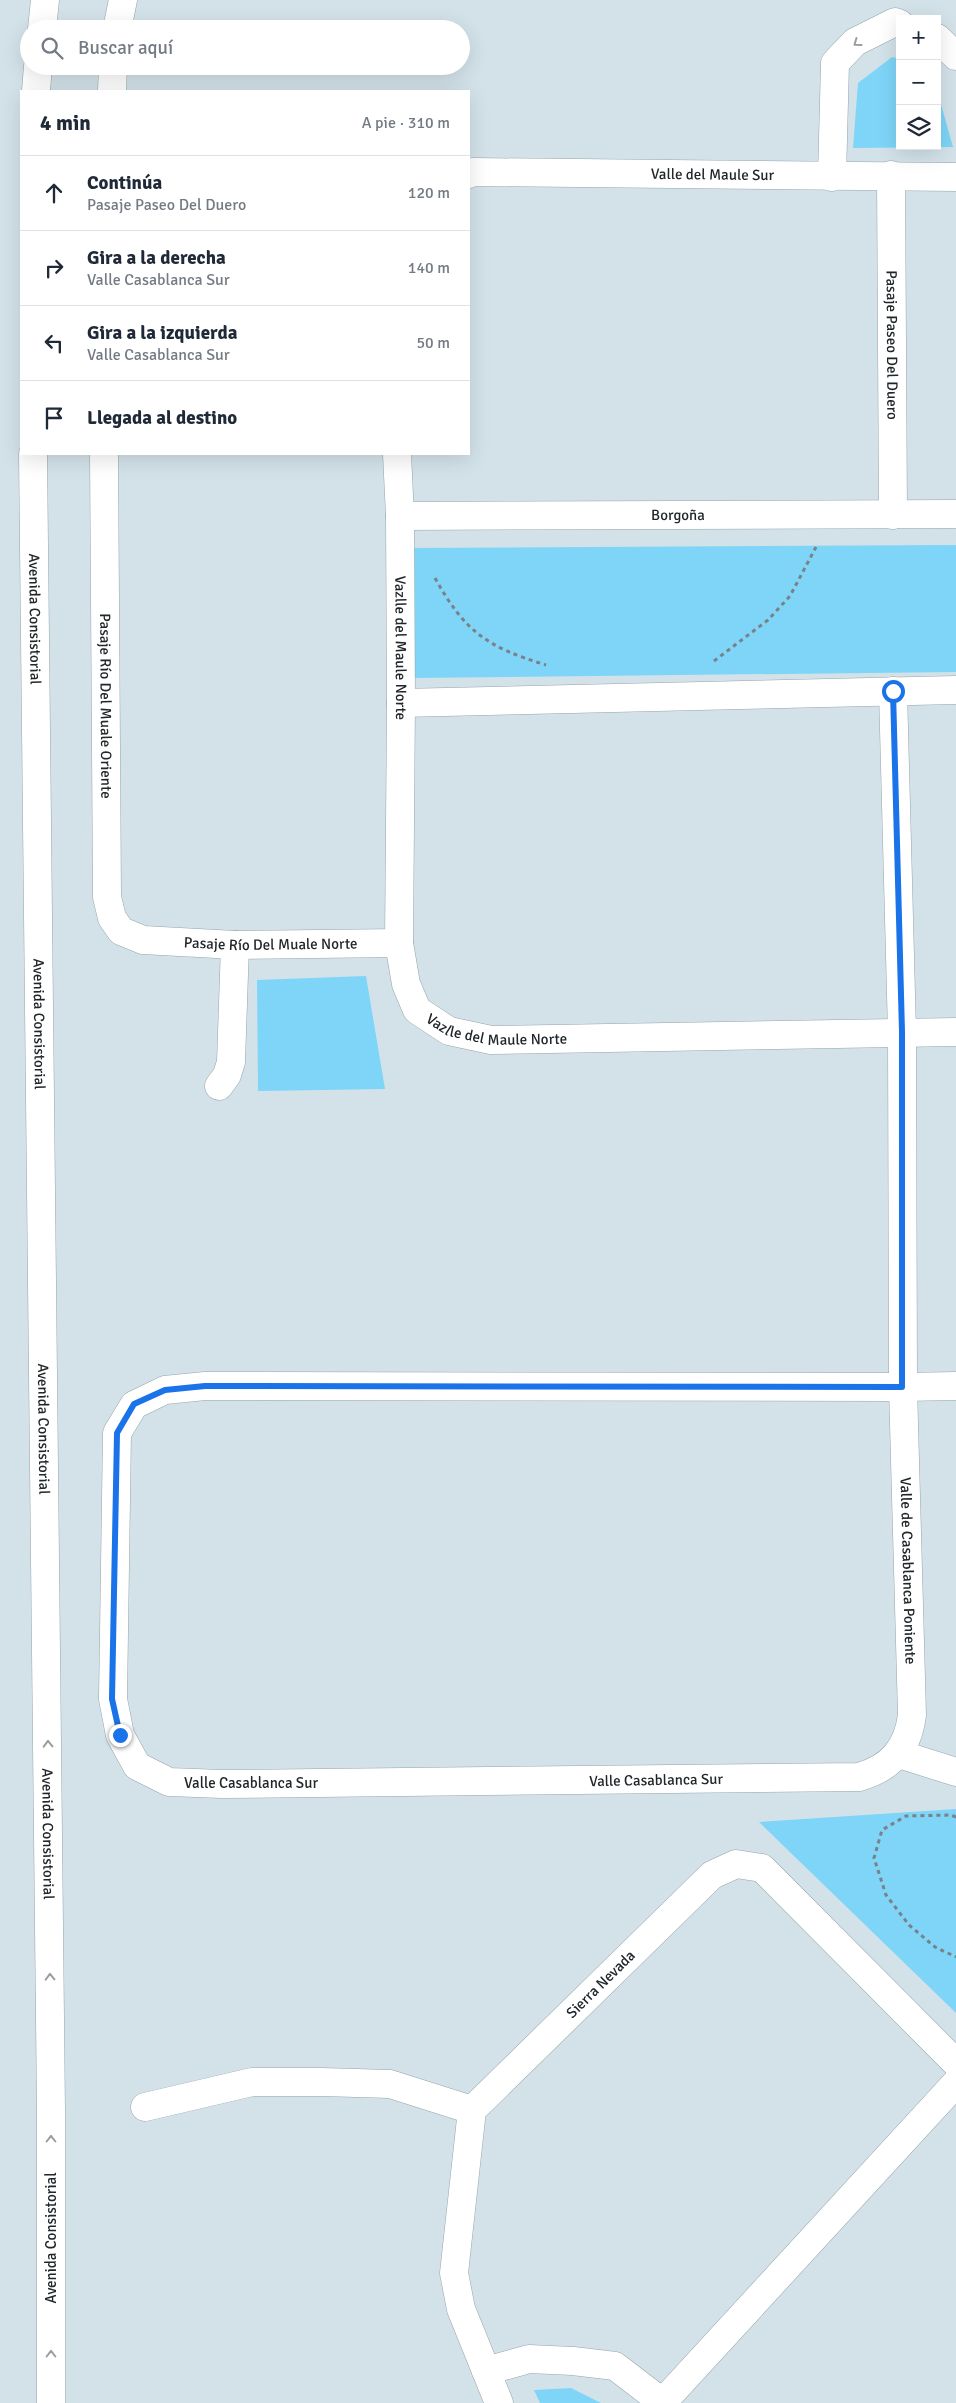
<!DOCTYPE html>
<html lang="es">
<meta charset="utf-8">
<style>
body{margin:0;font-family:Signika,sans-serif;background:#f6f6f7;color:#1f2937}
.controls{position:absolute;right:15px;top:15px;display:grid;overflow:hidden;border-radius:0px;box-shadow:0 5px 20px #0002}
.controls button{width:45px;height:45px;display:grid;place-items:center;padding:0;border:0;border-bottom:1px solid #e0e1e3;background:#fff;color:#1f2937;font:25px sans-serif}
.stop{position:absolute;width:15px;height:15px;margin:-11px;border:4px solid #1a73e8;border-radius:50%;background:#fff}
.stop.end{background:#1a73e8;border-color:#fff;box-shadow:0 1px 5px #0008}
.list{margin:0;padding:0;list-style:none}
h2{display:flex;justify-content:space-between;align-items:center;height:65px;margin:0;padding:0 20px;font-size:21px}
h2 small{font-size:16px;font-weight:400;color:#747a83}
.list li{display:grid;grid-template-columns:32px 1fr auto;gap:15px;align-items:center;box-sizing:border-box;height:75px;padding:0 20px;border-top:1px solid #e0e1e3}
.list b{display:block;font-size:19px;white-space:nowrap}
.list p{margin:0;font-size:16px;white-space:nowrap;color:#747a83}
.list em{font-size:16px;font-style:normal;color:#747a83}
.icon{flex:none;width:28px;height:28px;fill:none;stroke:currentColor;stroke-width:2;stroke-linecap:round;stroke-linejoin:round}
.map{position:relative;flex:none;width:956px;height:2403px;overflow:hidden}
.search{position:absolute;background:#fff;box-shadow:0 5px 20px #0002;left:20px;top:20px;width:450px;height:55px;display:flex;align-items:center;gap:12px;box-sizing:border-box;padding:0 18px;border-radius:28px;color:#747a83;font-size:19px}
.panel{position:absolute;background:#fff;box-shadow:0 5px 20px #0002;left:20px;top:90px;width:450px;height:365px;border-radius:0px}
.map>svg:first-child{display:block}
</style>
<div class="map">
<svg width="956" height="2403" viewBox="0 0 956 2403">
<rect width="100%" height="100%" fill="#d3e2e9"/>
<path fill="#7ed5f8" d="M892 57 900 59V146H937V90L953 147 853 148 858 83Z
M956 545V672L412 678 409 548Z
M366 976 385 1089 258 1091 257 980Z
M956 1809V2013L759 1822Z
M571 2388 601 2403H540L534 2390Z"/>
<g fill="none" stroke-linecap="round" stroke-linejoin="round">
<g stroke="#96a5ab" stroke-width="29">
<g id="minor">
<path d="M117 29 123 0"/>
<path d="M937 38 956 56"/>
<path d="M112 91 113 66"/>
<path id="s1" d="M469 174 473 172 956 177"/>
<path id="s2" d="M891 175 893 515"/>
<path d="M832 177 835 63 855 42 895 22 900 24"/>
<path id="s3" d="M104 454 107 897 112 918 121 931 143 940 235 945 399 943"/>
<path id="s4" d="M397 454 400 516 401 703 399 943 406 984 417 1010 449 1031 491 1040 956 1032"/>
<path id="s5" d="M400 516 956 514"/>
<path id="s6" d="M893 691 902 1032 903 1387 912 1715C908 1748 891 1768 859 1777L222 1784 169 1782 137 1766 120 1735 113 1699 117 1433 134 1405 165 1390 205 1386 903 1387 956 1386"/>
<path d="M401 703 956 690"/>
<path d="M219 1086 227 1075 231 1062 235 945"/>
<path d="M899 1754 956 1772"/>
<path d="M145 2107 252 2082H322L390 2084 472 2110"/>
<path d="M486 2371 529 2359 573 2361 615 2366 662 2402"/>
<path id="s7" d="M499 2403 461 2309 454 2273 472 2110 712 1875 736 1864 762 1868 956 2063"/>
<path d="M662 2403 956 2083"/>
</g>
</g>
<g stroke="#96a5ab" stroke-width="29">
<g id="secondary">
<path d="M42 29 45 0"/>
<path d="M36 91 38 66"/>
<path id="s8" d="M33 454 51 2112V2403"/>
</g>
</g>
<path stroke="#788287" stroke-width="3" stroke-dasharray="4 4" stroke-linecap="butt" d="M435 578C465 632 487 647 546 665
M714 661 768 620 790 596 816 547
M956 1817 951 1815 906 1816 882 1830 874 1858 886 1895 909 1925 935 1947 956 1957"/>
<use href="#minor" stroke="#fff" stroke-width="28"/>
<use href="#secondary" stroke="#fff" stroke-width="28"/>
</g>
<defs><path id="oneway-chevron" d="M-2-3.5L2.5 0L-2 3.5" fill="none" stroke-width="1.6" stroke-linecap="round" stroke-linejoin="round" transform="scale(1.25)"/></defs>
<g stroke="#9b9d9f">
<use href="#oneway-chevron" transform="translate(857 43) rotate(144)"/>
<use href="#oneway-chevron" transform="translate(48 1744) rotate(-91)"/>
<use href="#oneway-chevron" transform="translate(50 1977) rotate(-91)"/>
<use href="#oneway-chevron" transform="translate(51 2139) rotate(-90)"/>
<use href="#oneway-chevron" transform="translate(51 2354) rotate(-90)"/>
</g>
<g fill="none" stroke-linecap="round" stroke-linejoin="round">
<path stroke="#1a73e8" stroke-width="6" d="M120 1735 112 1699 117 1433 134 1404 165 1390 205 1386 902 1387V1032L893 691"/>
</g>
<g text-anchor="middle" stroke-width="4" stroke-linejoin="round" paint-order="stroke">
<g font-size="15" fill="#212629" stroke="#fff">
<text dy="5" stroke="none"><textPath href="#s1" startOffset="244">Valle del Maule Sur</textPath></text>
<text dy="5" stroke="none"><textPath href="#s2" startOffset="170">Pasaje Paseo Del Duero</textPath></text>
<text dy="5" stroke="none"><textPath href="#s5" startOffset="278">Borgoña</textPath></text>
<text dy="5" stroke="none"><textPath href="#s8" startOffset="165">Avenida Consistorial</textPath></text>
<text dy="5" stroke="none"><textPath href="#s4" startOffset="194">Vazlle del Maule Norte</textPath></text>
<text dy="5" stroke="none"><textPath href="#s3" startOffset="252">Pasaje Río Del Muale Oriente</textPath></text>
<text dy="5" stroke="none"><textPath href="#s3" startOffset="632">Pasaje Río Del Muale Norte</textPath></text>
<text dy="5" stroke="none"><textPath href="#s8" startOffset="570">Avenida Consistorial</textPath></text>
<text dy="5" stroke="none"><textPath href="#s4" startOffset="644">Vazlle del Maule Norte</textPath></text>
<text dy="5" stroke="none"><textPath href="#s8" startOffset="975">Avenida Consistorial</textPath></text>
<text dy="5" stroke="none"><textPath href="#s6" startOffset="880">Valle de Casablanca Poniente</textPath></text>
<text transform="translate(656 1780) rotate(-1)" y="5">Valle Casablanca Sur</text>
<text x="251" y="1788">Valle Casablanca Sur</text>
<text dy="5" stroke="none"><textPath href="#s8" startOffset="1380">Avenida Consistorial</textPath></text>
<text dy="5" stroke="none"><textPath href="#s7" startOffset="482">Sierra Nevada</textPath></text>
<text transform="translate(51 2238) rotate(-90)" y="5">Avenida Consistorial</text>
</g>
</g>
</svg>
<div class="controls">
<button>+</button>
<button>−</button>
<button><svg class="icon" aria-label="layers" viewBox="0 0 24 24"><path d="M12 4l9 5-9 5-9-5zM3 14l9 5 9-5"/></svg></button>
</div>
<div class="stop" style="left:893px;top:691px"></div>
<div class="stop end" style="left:120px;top:1735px"></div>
<div class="search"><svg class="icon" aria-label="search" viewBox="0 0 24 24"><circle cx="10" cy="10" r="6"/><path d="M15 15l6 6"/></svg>Buscar aquí</div>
<section class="panel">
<h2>4 min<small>A pie · 310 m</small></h2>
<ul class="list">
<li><svg class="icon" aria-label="ahead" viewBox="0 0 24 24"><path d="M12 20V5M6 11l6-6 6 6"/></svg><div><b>Continúa</b><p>Pasaje Paseo Del Duero</p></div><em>120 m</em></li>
<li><svg class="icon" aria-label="right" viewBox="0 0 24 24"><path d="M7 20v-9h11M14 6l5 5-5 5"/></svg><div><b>Gira a la derecha</b><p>Valle Casablanca Sur</p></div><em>140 m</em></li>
<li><svg class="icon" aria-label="left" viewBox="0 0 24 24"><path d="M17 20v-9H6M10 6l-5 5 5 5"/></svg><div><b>Gira a la izquierda</b><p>Valle Casablanca Sur</p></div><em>50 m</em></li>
<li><svg class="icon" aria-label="arrive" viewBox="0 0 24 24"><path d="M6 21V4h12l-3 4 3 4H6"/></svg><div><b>Llegada al destino</b></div></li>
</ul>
</section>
</div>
